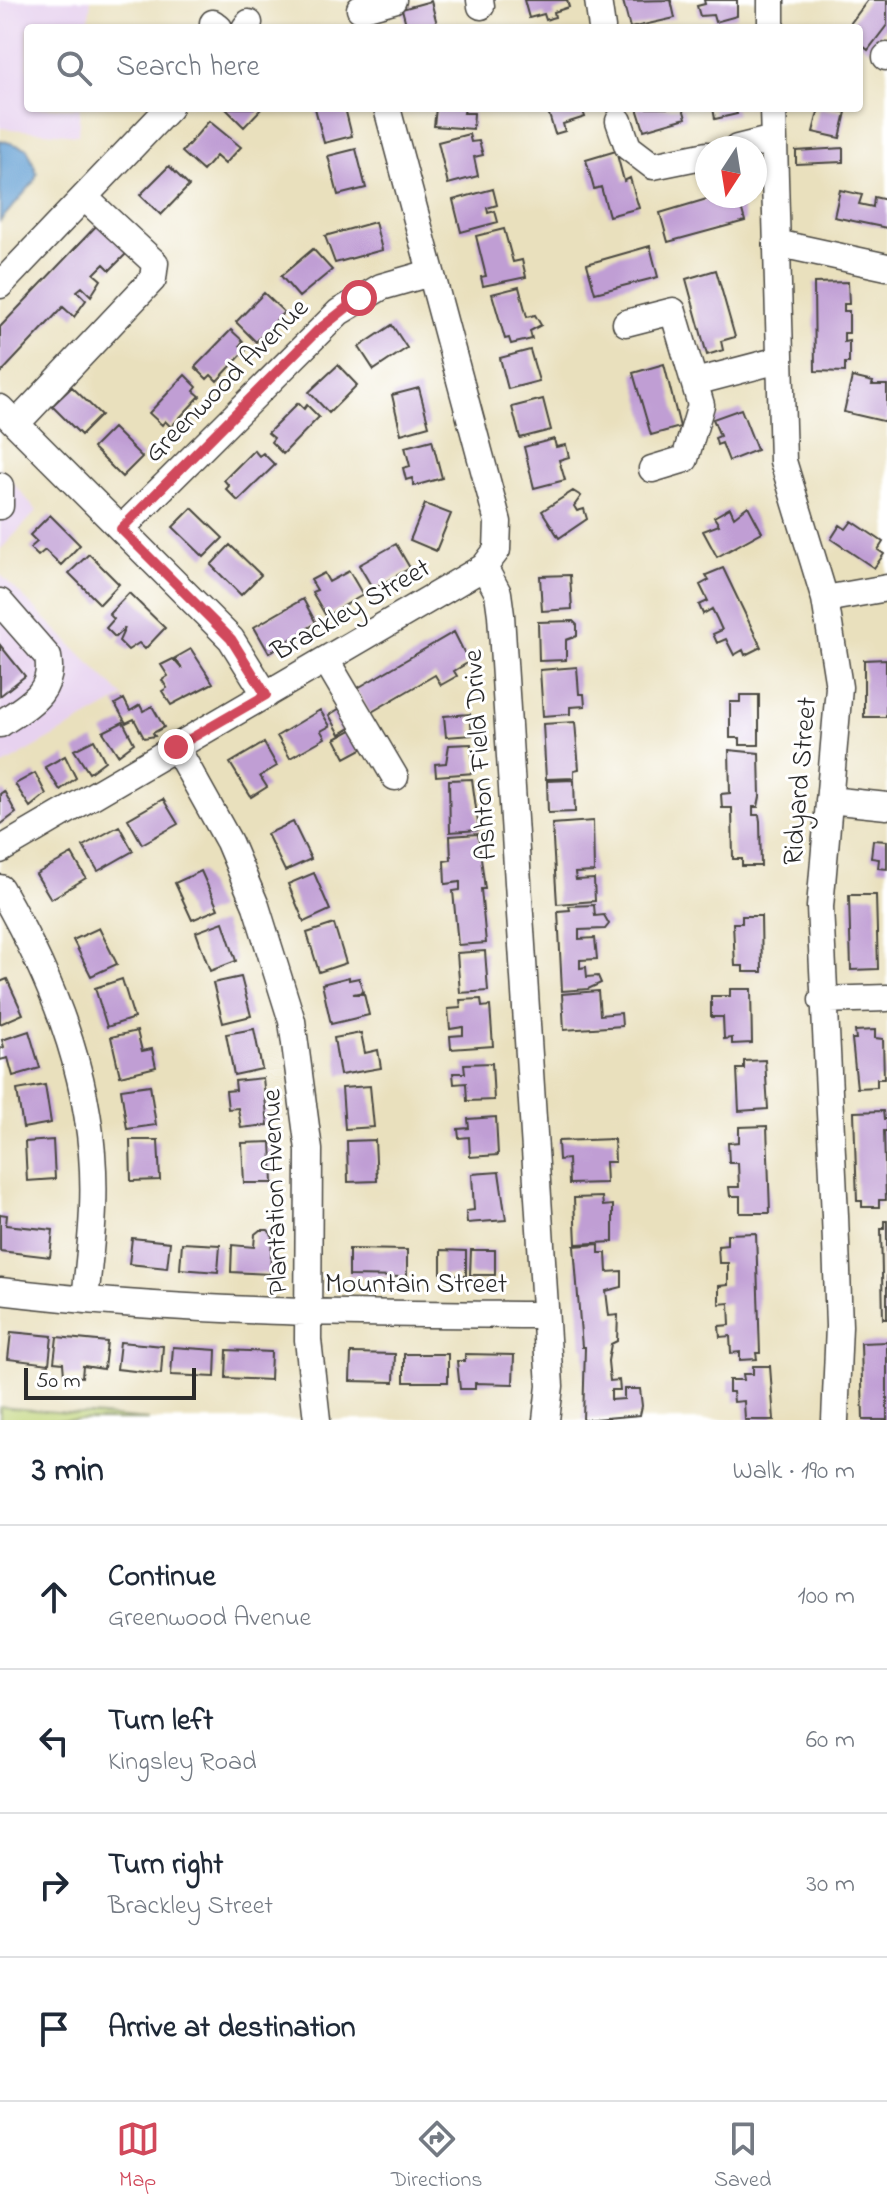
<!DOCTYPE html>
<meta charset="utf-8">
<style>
body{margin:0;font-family:"Indie Flower",sans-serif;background:#f6f6f7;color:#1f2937}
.compass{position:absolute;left:695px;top:136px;width:72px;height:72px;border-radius:50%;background:#fff;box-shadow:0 2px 6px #0004;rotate:192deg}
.scale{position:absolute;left:24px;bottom:20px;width:172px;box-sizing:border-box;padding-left:8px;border:4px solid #2b2b2b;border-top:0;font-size:22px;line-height:28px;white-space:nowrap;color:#2b2b2b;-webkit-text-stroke:6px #fff;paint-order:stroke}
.stop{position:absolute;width:24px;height:24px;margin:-18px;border:6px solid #d1495b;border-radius:50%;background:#fff}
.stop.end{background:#d1495b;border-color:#fff;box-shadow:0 2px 8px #0008}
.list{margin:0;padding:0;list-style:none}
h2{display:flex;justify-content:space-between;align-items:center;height:104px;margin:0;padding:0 32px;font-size:34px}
h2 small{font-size:26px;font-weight:400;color:#747a83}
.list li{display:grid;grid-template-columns:52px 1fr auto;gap:24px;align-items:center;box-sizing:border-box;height:144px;padding:0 32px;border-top:2px solid #e0e1e3}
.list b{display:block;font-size:30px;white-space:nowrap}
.list p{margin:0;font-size:26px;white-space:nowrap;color:#747a83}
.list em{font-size:26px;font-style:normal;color:#747a83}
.icon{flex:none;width:44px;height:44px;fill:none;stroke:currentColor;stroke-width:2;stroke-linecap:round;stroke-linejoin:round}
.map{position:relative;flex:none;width:887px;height:1420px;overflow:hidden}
.search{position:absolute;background:#fff;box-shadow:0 2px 6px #0004;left:24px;right:24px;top:24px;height:88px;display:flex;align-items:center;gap:20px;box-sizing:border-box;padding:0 28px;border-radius:8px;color:#747a83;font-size:30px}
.sheet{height:680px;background:#fff}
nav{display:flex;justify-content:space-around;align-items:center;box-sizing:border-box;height:112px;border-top:2px solid #e0e1e3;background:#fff;font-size:22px;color:#747a83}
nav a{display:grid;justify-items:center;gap:4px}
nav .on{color:#d1495b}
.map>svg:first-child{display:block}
</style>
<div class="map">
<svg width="887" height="1420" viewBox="0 0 887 1420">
<rect width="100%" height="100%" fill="#fff"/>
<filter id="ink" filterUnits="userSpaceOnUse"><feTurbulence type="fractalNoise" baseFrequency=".0125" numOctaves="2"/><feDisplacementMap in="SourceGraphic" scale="16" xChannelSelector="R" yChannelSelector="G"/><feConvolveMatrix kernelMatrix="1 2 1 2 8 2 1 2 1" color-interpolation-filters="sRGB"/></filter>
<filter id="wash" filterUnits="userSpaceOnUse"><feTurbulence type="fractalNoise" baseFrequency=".006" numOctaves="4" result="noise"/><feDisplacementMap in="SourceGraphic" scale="32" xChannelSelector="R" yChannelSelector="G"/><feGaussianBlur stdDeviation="1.8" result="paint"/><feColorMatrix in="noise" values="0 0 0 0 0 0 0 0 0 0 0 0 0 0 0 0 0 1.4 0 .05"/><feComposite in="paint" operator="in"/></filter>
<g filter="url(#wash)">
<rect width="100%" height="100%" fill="#e9e0bd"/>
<path fill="#e7d2ef" d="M0 0H91L88 28H28V108H80L78 135 0 128Z
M0 467 37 511 0 550Z
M0 574 124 697 0 767Z"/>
<path fill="#bfd478" stroke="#758052" stroke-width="2" d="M0 1407 149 1420H0Z"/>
<path fill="#629fd3" stroke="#46657f" stroke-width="2" d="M0 140 27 148 37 173 34 182 0 221Z"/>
<g id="blocks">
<path fill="#c09ed4" d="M524 0H567L569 7 554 12 555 17 551 18 546 20 544 14 529 18Z
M671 0 675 18 630 28 623 1Z
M704 0H737V16L715 22 713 15 700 16 697 6 705 4Z
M868 0H887V25L868 50 859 43V28H847Z
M431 1 438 28H407L402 9Z
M225 108H262L244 127Z
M315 108H345L352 136 324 143Z
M436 108H465L464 113H474L473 129 434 126Z
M547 108H582L585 117 563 124 565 131 555 134Z
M637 108H683L686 118 644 130Z
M713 108H735L737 114 715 119Z
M819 108 846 112 840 138 813 132Z
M209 121 241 147 225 164 216 156 203 171 182 152Z
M469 134 471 142 479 141 483 155 474 157 478 176 448 184 438 142Z
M843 148V162L796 164V151Z
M356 149 366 188 338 195 328 156Z
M616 151 624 181 630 178 639 208 609 216 601 187 594 189 586 160Z
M169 166 189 186 161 215 140 195Z
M493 189 497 205 487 208 488 213 495 211 498 222 461 232 453 200Z
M840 190 862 195 859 204 873 207 874 197 887 200V228L834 217Z
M738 196 745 221 668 242 660 213 717 196Z
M375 222 382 250 335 263 325 236Z
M99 223 129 251 110 270 104 264 94 274 101 280 91 296 82 287 77 291 86 300 74 317 63 307 0 374V327Z
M504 229 513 262 522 260 526 277 483 286 481 277 486 276 476 236Z
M650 246 658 277 595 293 587 264Z
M313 249 332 270 299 297 281 276Z
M716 270 735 337 721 341 723 350 707 355 686 279Z
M848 282 849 304H844V311H849V333H844V342L849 341V363H845V372L815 371 814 283Z
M519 287 527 317 535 315 541 325 530 331 532 339 511 344 509 338 505 339 492 294Z
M264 293 284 312 256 342 236 322Z
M392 325 407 348 374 370 359 347Z
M231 330 243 341 240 345 246 350 217 381 211 375 207 379 195 367Z
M530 350 539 381 508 389 500 358Z
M664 364 680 427 651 435 633 373Z
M338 365 357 385 329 413 309 392Z
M185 375 197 387 194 391 200 396 171 427 165 421 162 425 149 413Z
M852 377 873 382 872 385H887V422L844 412Z
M72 387 101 415 81 435 52 406Z
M419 388 429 426 401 434 392 395Z
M543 399 551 430 520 438 512 407Z
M298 403 304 409 307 405 319 417 283 454 271 442 274 438 268 433Z
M741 409 757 450 729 461 722 443 717 445 716 441 715 438 720 436 713 419Z
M113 428 142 457 122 477 93 448Z
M554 439 556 447 566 445 569 457 559 460 565 480 534 488 524 447Z
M432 440 442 478 414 486 412 478 406 480 403 468 410 466 405 447Z
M254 450 259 456 263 453 275 465 238 501 226 489 229 486 224 480Z
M573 491 581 496 574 506 577 511 584 509 587 519 559 538 542 511Z
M425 504 451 514 436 551 410 540Z
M748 506 762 532 717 557 703 531 719 525 714 517 730 508 734 517Z
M192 508 223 538 204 557 173 527Z
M50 515 80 545 61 565 45 550 38 556 30 548 37 542 30 535Z
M852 521 883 542 878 550 884 554 874 568 831 539 840 525 846 529Z
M396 544 410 568 373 589 359 565Z
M230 545 261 575 241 595 211 565Z
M89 554 119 584 100 604 69 573Z
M723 568 761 647 745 655 743 650 734 655 726 639 717 643 713 634 722 630 717 619 712 609 703 614 699 605 708 601 700 585 709 580 706 575Z
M349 571 363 595 326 616 312 592 317 590 311 580 324 573 329 582Z
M570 575 572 609 542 611 540 576Z
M129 593 165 628 145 649 139 643 128 650 119 641 125 628 115 637 106 628 114 619 109 614Z
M303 599 316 623 269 653 254 627Z
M573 621 577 625V636L566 640V660L539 661 538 622Z
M454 632 469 662 454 671 457 676 441 685 435 675 370 713 356 689Z
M0 645 25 676 0 696Z
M191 649 213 683 171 705 162 691 167 688 162 680 168 676 161 665 173 659 182 669 175 658Z
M886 659V717H864V660Z
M577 667 579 694H584L585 706 570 707V714L543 716 540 670Z
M740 695H759V745H740V738H730V702H740Z
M124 699 130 711 140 705 143 711 152 706 164 727 153 733 155 736 144 738 134 719 126 723 115 704Z
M342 707 353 726 340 734 329 715Z
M320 710 330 726 321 731 325 738 290 758 277 736Z
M470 714 472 735 446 737 444 716Z
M123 722 134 743 118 755 103 732Z
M575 722 579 769 574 770V778L546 779 543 724Z
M357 727 367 746 345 758 335 739Z
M94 740 105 761 89 773 74 750Z
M264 743 277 766 260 776 267 787 251 797 230 763Z
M471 744 474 773 436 776 435 764 446 763 449 745Z
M729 750 759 753 760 797 758 807H753V815H759L760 821 761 866H742V859H733L732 808H722L721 794 730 793Z
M65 756 76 778 60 790 45 767Z
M35 773 46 794 30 807 15 784Z
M472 779 479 830 450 832 449 780Z
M574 780 575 812 548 813 547 781Z
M4 791 16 813 0 825V794Z
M163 799 178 824 142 844 128 819Z
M593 821 594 872 575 873 576 880 594 879 595 901 557 904 552 824Z
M293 822 311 859 285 871 267 834Z
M119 826 133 851 98 871 83 846Z
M478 834 485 889H481L486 943 458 945 453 891 460 890V882L445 884 444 861 451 860 450 836Z
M873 840 887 841V869L878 868 879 859 871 858Z
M72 854 86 878 51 899 36 874Z
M201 871 218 909 192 920 175 883Z
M314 873 330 910 304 922 288 884Z
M849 895H876L878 969 851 970Z
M594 905 595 916 604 915 609 924 605 929 579 930V939L595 938 597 959 580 960V968L586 967 587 977 598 976 601 983 588 989 562 991 558 911 570 910 569 906Z
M742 916H761L762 972H743V966H735L733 923H742Z
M223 922 236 961 210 971 196 932Z
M334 924 346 963 319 972 307 933Z
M99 928 117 964 91 976 73 940Z
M485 951 488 991 460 993 457 953Z
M241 977 251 1016 223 1023 213 983Z
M349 977V980L359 978 363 992 353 994H364L369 1015 331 1024 322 984Z
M7 979 23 1014 0 1024V982Z
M122 979 134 1018 107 1027 95 988Z
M730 989H751L752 1043 732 1044V1038L724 1039 723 1017H711V996H730Z
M598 991 600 1015 621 1013 622 1026 564 1030 562 994Z
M481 999 482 1007 490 1006 493 1046 451 1049 450 1036 463 1035V1027L450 1029 448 1009 461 1008 460 1000Z
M254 1029 262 1069 234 1075 226 1034Z
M875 1030V1038L883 1039 884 1079H877V1087L857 1088 852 1039H856L855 1031Z
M29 1031 40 1068 13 1076 8 1058 0 1060V1049L4 1047 2 1040Z
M137 1031 142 1051 152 1049 156 1067 120 1076 111 1037Z
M361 1033 365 1053 378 1050 381 1068 340 1075 334 1038Z
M765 1060 768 1109 739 1111 737 1069H744V1061Z
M492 1063 494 1100 467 1101 466 1083 454 1084 453 1073H465L464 1064Z
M263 1078 268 1125 241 1128 238 1108 228 1109 226 1091 236 1090 235 1081Z
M45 1085 51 1123 23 1128 17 1090Z
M150 1085 156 1125 127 1129 121 1089Z
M370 1086 374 1127 345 1129 342 1088Z
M883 1111 884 1119H887V1131H884L886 1200H879V1207H862V1201H857L854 1112Z
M496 1117 498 1155 470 1157 469 1137 459 1138 458 1129 469 1128 468 1119Z
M767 1126 770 1213H740V1196H730L729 1187H739L738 1163H729L728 1143 739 1142V1127Z
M614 1139 615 1162H605L606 1183 569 1184 568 1159 559 1160 558 1141Z
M53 1140 55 1179 27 1181 25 1142Z
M130 1140H158L160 1180 131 1181Z
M375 1140 377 1181 348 1182 347 1141Z
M271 1142 273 1183H244L242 1143Z
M499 1172 506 1220 467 1223 466 1211 474 1210 472 1174Z
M602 1197 603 1206 613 1205V1242L576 1244 574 1198Z
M0 1214 7 1215 6 1225 53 1230 50 1257 0 1251Z
M884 1221H887V1319H883L881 1229H884Z
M260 1230H268L272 1235 270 1274 231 1272 232 1245 254 1247 255 1234Z
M756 1233 760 1353H756L757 1359 740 1360V1352L731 1353 730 1336 720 1337 719 1326 730 1325 729 1303 719 1304V1286L728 1285V1263H719L718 1246 727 1245V1234Z
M132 1238 170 1242 167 1268 129 1264Z
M182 1243 220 1245 218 1272 180 1269Z
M599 1244V1253H606L607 1272 622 1271V1287L606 1291 609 1316 618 1315 617 1341 611 1344 608 1361 610 1381 619 1380 620 1390H611V1400L624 1399V1389H640L642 1406 640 1415 583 1420 585 1347H582L574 1246Z
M349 1249 407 1250V1277L349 1276Z
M441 1250 466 1251V1276L441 1275Z
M471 1250H495V1275H470Z
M11 1332 52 1336 49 1364 8 1359Z
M57 1337 107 1342 104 1369 83 1366 82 1377 64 1375 63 1363 54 1362Z
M120 1342 163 1346 161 1374 117 1369Z
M887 1342V1420H863L861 1343Z
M173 1347 216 1350 215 1377 171 1375Z
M227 1350 271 1352 270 1380 226 1378Z
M351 1353 395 1354 394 1382 350 1381Z
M404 1354H448V1382H404Z
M465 1354 514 1355 513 1384 475 1383V1389H460L457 1361H465Z
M753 1366H770L774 1420H745L744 1401 734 1402 733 1392H729V1380H744L743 1374H753Z"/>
</g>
</g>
<g filter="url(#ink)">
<use href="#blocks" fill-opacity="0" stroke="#484641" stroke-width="2"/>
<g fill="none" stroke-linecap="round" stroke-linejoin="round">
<g stroke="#484641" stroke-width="29">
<path id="minor" d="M480 0 481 6
M598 0 602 28
M771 0V28
M360 9 393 0
M213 23 219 28
M245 28 249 23
M886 57 887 56
M387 108 498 522 497 550 484 567 498 593 501 615 550 1386 546 1420
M773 108 783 461 825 599 839 687 820 907 835 1216 839 1326 835 1420
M619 121 628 147 653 166 707 155
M737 148 773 139
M776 243 887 267
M0 285 169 108
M626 323 673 311 701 405 685 459 652 469
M695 382 779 360
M0 408 231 639 266 695
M16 424 153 279 155 263 84 197
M0 486V506
M121 529 339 312 381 287 430 273
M825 599 887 588
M0 602 48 657C55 694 26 706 0 724
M326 660 395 777
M176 747 229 842 256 906 292 1021 309 1150 308 1340 317 1420
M829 800 887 806
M0 850 484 567
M0 888C57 987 98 1092 93 1208 92 1239 88 1270 85 1300
M822 1000 887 998
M0 1291C181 1313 363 1314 544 1315"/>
</g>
<use href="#minor" stroke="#fff" stroke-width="26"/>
</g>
</g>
<g fill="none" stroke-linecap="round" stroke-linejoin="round" filter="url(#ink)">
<path stroke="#d1495b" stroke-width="10" d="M176 747 266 695 231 639 121 529 317 331 359 298"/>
</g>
<g text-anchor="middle" stroke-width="6" stroke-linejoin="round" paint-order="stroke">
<g font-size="28" fill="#2b2b2b" stroke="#fff">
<text transform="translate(225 379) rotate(-45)" y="10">Greenwood Avenue</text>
<text transform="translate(350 608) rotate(-30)" y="10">Brackley Street</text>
<text transform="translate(478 755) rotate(-94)" y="10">Ashton Field Drive</text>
<text transform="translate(798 781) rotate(-85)" y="10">Ridyard Street</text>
<text transform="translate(273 1192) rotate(-92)" y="10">Plantation Avenue</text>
<text x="416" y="1292">Mountain Street</text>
</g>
</g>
</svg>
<svg class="compass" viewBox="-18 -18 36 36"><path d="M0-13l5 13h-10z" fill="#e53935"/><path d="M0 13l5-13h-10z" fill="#747a83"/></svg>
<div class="scale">50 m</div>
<div class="stop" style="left:359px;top:298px"></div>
<div class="stop end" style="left:176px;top:747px"></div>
<div class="search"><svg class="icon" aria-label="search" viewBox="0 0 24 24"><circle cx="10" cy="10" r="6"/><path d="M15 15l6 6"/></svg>Search here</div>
</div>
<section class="sheet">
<h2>3 min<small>Walk · 190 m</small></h2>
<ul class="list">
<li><svg class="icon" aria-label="ahead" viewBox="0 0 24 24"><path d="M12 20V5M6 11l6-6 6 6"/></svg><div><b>Continue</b><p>Greenwood Avenue</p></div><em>100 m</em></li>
<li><svg class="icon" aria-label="left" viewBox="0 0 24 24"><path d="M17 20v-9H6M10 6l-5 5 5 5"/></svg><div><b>Turn left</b><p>Kingsley Road</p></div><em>60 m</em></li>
<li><svg class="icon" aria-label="right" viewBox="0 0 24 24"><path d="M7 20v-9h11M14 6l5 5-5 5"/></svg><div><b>Turn right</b><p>Brackley Street</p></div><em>30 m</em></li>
<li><svg class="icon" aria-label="arrive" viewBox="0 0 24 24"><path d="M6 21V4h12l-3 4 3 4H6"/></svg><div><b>Arrive at destination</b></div></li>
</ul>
</section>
<nav>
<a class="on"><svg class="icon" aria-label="map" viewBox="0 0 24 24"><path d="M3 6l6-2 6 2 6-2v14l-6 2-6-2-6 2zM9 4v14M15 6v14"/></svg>Map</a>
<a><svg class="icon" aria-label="directions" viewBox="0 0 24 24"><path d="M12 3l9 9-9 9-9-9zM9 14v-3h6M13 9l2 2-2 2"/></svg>Directions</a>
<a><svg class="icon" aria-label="saved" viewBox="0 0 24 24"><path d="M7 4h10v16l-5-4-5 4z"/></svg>Saved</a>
</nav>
